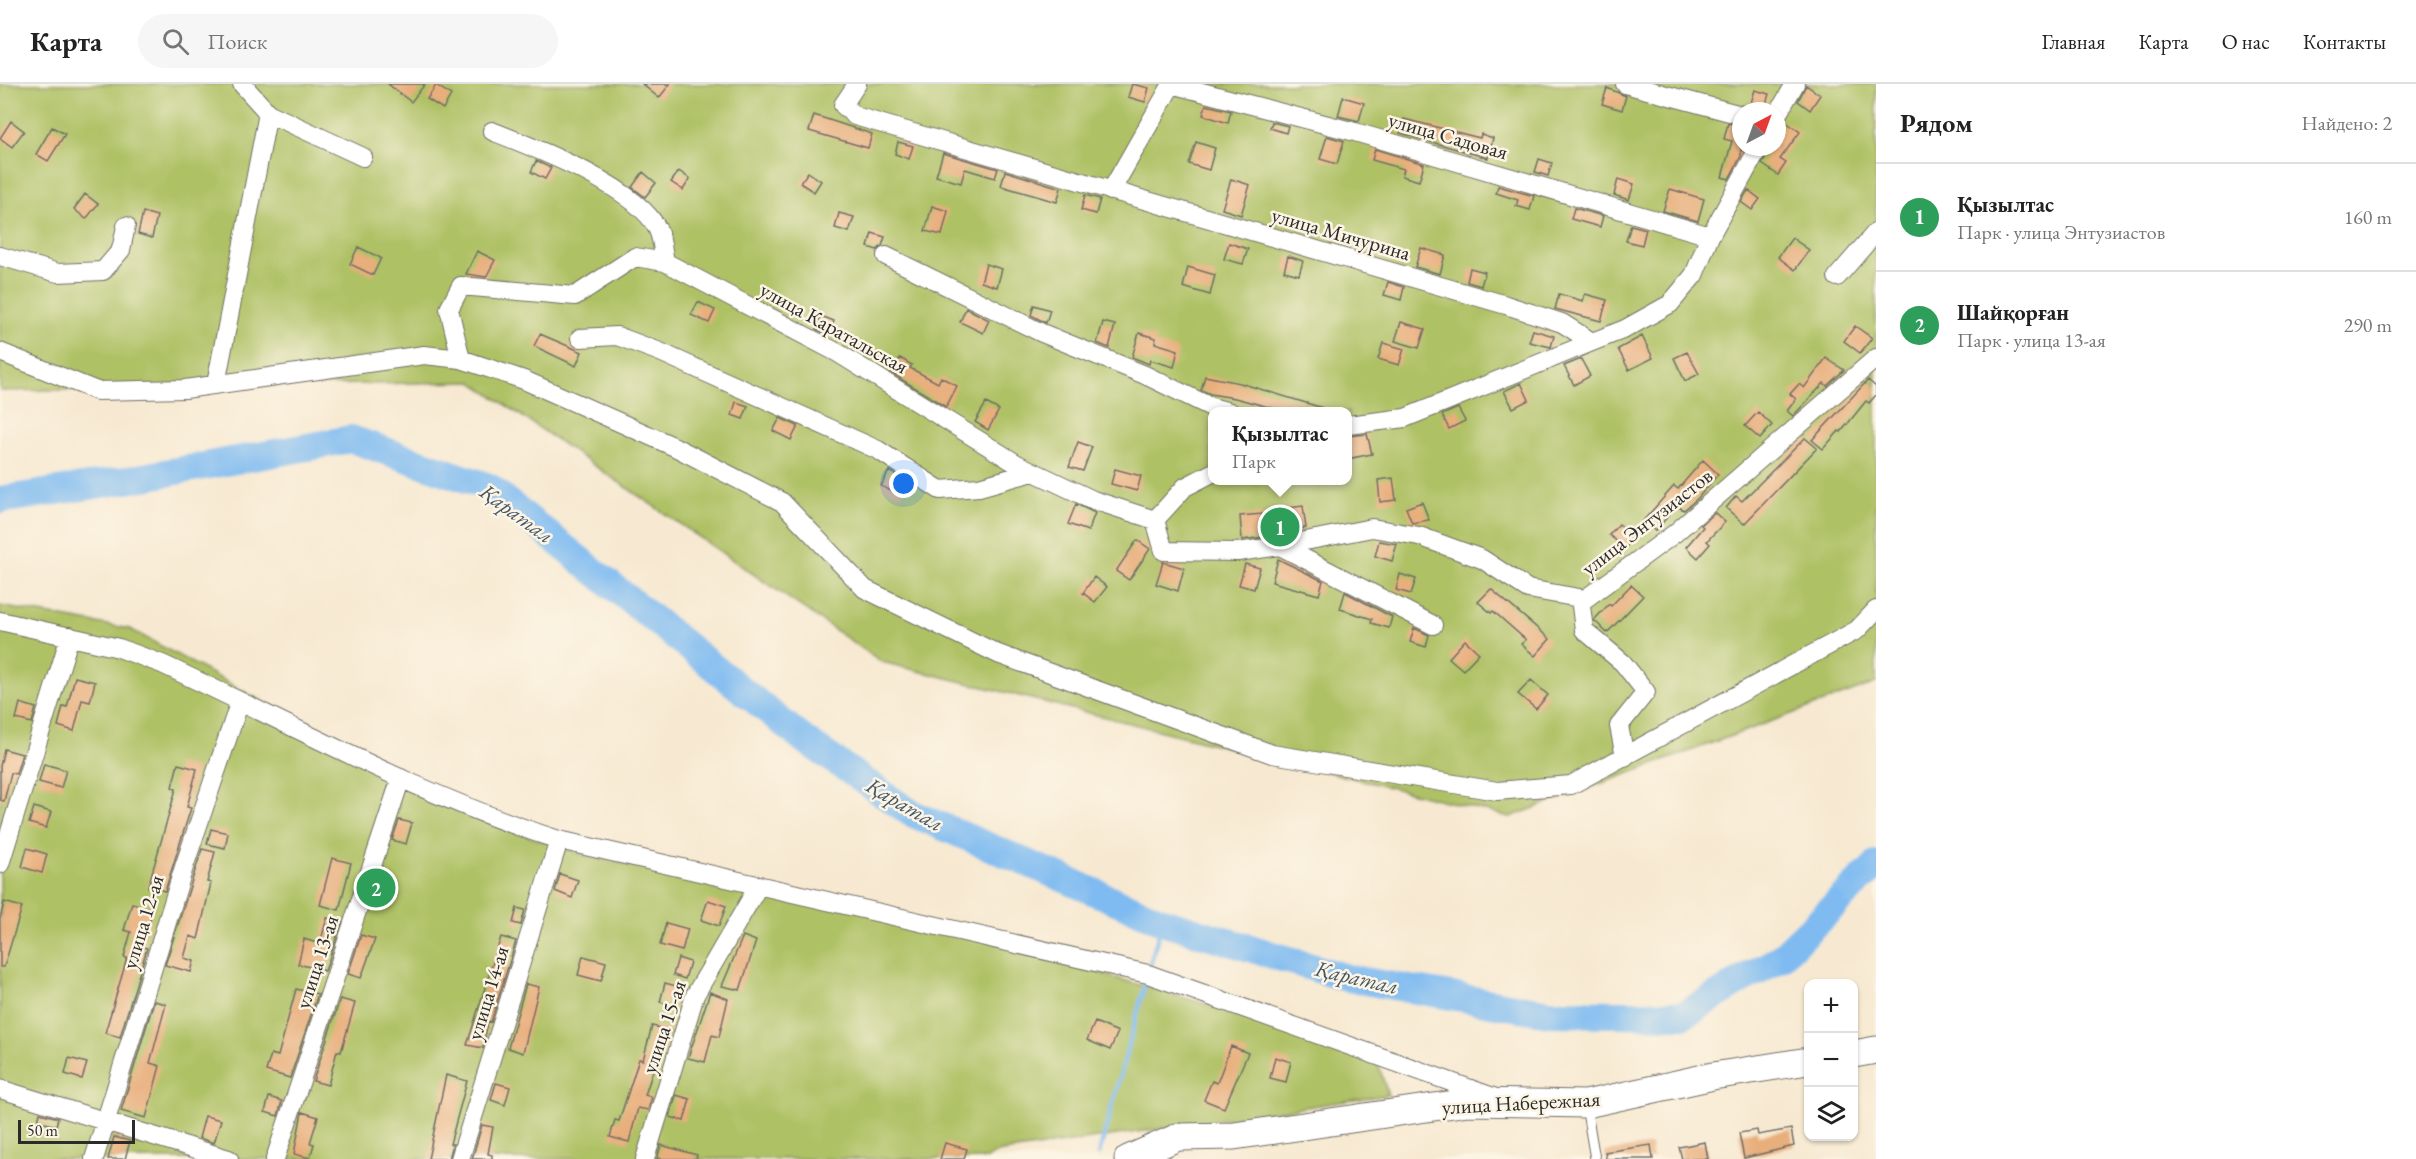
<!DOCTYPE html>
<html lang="ru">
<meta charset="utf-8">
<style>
body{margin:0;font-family:"EB Garamond",serif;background:#f6f6f6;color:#222}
.controls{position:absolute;right:18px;bottom:18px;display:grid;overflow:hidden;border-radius:12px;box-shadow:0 2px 4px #0004}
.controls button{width:54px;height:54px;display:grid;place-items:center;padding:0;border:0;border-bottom:2px solid #e0e0e0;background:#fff;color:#222;font:30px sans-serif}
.compass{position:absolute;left:1732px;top:18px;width:54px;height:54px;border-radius:50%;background:#fff;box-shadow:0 2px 4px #0004;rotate:41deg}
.scale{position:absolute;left:18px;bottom:15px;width:117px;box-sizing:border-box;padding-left:6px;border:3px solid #2b2b2b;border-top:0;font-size:16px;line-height:21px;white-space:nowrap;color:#2b2b2b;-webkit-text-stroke:4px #fcf5e5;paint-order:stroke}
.you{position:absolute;left:904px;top:400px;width:21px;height:21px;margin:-15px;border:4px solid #fff;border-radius:50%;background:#1a73e8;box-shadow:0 0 0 9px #1a73e833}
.badge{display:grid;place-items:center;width:39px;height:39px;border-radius:50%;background:#111827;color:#fff;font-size:20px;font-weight:700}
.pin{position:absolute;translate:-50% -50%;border:3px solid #fff;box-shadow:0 2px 6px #0006}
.popup{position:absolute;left:1208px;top:323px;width:144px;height:78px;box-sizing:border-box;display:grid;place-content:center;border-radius:12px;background:#fff;filter:drop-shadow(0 2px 4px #0005);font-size:20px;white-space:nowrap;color:#767676}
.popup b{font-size:22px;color:#222}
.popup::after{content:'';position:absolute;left:50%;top:100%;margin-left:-12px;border:12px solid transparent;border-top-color:#fff}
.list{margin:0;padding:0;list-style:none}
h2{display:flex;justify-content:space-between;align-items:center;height:78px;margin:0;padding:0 24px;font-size:26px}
h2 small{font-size:20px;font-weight:400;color:#767676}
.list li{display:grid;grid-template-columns:39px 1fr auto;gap:18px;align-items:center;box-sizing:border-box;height:108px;padding:0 24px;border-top:2px solid #e0e0e0}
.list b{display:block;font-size:22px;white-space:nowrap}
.list p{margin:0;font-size:20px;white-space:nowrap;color:#767676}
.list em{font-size:20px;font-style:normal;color:#767676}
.icon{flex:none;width:33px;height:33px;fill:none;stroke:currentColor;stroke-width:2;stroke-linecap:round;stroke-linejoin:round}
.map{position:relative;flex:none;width:1876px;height:1075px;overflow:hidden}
header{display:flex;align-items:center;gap:36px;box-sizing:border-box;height:84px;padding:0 30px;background:#fff;border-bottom:2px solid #e0e0e0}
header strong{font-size:28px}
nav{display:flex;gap:33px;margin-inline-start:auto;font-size:21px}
.search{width:420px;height:54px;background:#f6f6f6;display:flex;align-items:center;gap:15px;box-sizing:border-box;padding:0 21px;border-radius:33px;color:#767676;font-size:22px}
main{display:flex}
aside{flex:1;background:#fff}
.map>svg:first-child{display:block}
</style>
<header>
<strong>Карта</strong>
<div class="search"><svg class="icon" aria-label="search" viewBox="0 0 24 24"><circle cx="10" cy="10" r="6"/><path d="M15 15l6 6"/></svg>Поиск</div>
<nav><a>Главная</a><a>Карта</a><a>О нас</a><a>Контакты</a></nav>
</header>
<main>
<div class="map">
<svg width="1876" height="1075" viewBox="0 0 1876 1075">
<rect width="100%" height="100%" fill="#fcf5e5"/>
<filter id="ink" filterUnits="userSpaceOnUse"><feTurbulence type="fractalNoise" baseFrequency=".0167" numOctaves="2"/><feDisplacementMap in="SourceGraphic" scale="12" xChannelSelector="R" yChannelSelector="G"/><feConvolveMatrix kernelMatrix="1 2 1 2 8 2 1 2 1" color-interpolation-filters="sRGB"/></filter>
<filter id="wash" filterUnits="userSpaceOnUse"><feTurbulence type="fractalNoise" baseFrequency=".008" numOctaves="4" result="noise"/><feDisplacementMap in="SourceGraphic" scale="24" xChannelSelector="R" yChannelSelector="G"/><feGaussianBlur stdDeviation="1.35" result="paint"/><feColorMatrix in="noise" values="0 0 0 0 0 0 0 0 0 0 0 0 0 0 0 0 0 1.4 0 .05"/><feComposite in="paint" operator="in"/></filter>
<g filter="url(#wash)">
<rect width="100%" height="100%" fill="#f7e9d1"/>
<path fill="#afc165" stroke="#6d7648" stroke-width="1.5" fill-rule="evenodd" d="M0 0H1876V599L1510 733 882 578 472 298 0 307ZM1741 27H1777V63H1741ZM1212 328H1348V396H1212Z
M0 522 130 545 479 736 588 772 916 836 1375 969 1388 1011 995 1069 987 1075H0Z"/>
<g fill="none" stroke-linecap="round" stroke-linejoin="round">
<path stroke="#7fbbf1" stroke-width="4.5" d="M1149 885 1162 837
M1099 1070 1147 893"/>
<path stroke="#7fbbf1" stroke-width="28" d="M0 416 133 395 351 355 489 403 803 655 911 729 1162 837 1347 894 1549 929 1683 931 1780 874 1876 781"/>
</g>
<g id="blocks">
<path fill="#e8ae7b" d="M388 0H425L411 18Z
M642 0H670L659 14Z
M1132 0 1149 4 1145 18 1128 13Z
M436 1 451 11 443 25 427 15Z
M1806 1 1820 11 1810 26 1798 17Z
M1607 4 1626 12 1622 26 1602 20Z
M1755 6 1769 10 1764 26 1750 22Z
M1343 13 1364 19 1359 37 1338 32Z
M1206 21 1231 27 1228 39 1203 31Z
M814 31 872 50 868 64 809 47Z
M1404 35 1480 54 1481 50 1493 54 1488 74 1400 49Z
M11 37 24 47 12 63 0 54Z
M1272 38 1288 42 1286 49 1270 44Z
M1786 38 1800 48 1780 75 1786 79 1778 91 1762 80 1770 63H1777V49Z
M1728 39 1741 42V72L1729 95 1722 93 1732 57 1724 55Z
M52 43 65 50 48 77 36 70Z
M1327 52 1344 57 1337 80 1320 75Z
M898 58 913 62 909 75 895 70Z
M1196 58 1215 64 1209 86 1189 80Z
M1375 65 1424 80 1419 97 1402 92 1404 85 1372 76Z
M943 69 998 85 995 94 965 85 961 99 936 92Z
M1539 75 1552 79 1548 92 1535 88Z
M536 77 551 84 545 95 531 88Z
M679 87 690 95 683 106 671 98Z
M1005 87 1061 104 1057 118 1001 102Z
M643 88 656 99 645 113 632 103Z
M808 88 821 97 814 108 800 99Z
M1231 95 1250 101 1241 131 1222 125Z
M1618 95 1634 100 1629 116 1614 111Z
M1498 102 1534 112 1530 126 1516 122 1518 116 1496 109Z
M1670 105 1704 115 1698 137 1663 127Z
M1748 106 1760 115 1752 126 1741 118Z
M85 110 98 120 86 135 74 125Z
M1085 111 1100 115 1096 130 1081 126Z
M932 122 948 127 942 151 925 147Z
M1574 124 1603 132 1600 143 1571 135Z
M143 128 157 132 152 154 138 150Z
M839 129 854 133 849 148 835 144Z
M1631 141 1646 145 1642 161 1626 157Z
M872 149 885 153 882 162 877 166 868 163Z
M1792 154 1809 166 1795 186 1778 173Z
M1229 159 1248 165 1243 180 1224 175Z
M358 163 381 174 373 191 350 180Z
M1421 164 1445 171 1440 190 1415 183Z
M477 167 495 176 486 193 466 190Z
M1288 172 1303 177 1299 191 1284 187Z
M986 180 1002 185 997 203 981 198Z
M1188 183 1215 191 1210 211 1183 203Z
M1470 184 1485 188 1481 202 1467 198Z
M1388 198 1404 203 1401 216 1384 211Z
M1559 210 1583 217 1585 210 1607 216 1601 237 1555 225Z
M698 218 715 226 709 239 691 231Z
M1034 221 1050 226 1046 239 1031 231Z
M966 224 989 236 983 249 960 238Z
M821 232 834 237 829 251 816 245Z
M1103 238 1115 241 1109 264 1097 259Z
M1401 238 1425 245 1419 264 1395 257Z
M1855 242 1872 254 1860 269 1844 257Z
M1533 246 1554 252 1551 263 1529 258Z
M1139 249 1156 254 1155 259 1178 266 1174 283 1150 276 1149 280 1132 273Z
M540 250 582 268 576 282 534 262Z
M1642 252 1653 274 1629 286 1618 265Z
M1383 259 1404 265 1399 281 1378 275Z
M1687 268 1699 290 1685 297 1674 274Z
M900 274 912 281 910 284 938 299 941 293 957 302 946 323 891 289Z
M1826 274 1844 286 1827 302 1824 299 1793 332 1787 327 1796 315 1790 310 1799 300 1804 304Z
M1581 275 1590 292 1574 301 1564 282Z
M1205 292 1240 299 1323 324 1322 327H1284L1235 314 1210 310 1201 306Z
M1868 296 1876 303V311L1869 319 1866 317 1841 348 1839 347 1823 365 1812 356Z
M1521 299 1529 316 1513 324 1504 307Z
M736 318 748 322 743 335 732 331Z
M986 319 999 326 988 346 975 338Z
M1458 324 1465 337 1449 345 1442 331Z
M1758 328 1772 341 1760 355 1745 342Z
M780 334 798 342 791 356 773 347Z
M1367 350 1372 370 1347 375V352Z
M1805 354 1817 364 1744 440 1726 424 1736 412 1742 417Z
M1078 358 1092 363 1083 387 1069 383Z
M1703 376 1718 390 1698 414 1684 426 1677 422 1655 447 1643 437 1674 402 1678 405Z
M1115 385 1141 392 1137 407 1111 400Z
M889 387 908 398 901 412 881 402Z
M1393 394 1396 416 1380 418 1378 396Z
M1422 418 1429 436 1412 439 1406 424Z
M1076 420 1095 429 1088 447 1068 440Z
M1303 422 1306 444 1291 446 1288 424Z
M1715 429 1725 438 1707 457 1710 460 1698 474 1686 463 1703 443 1701 441Z
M1262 430 1264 453 1242 456 1240 432Z
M1619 440 1635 453 1625 464 1609 451Z
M1137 456 1150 465 1129 496 1116 487Z
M1379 457 1397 460 1392 477 1375 472Z
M1278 475 1323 497 1319 511 1272 498Z
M1163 478 1184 484 1178 507 1156 500Z
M1245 480 1260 484 1254 505 1239 501Z
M1400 490 1416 495 1411 510 1396 506Z
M1094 493 1107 503 1095 518 1083 509Z
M1631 501 1643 512 1607 549 1594 536 1609 520 1611 522Z
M1491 505 1550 555 1535 572 1521 560 1526 556 1493 527 1491 529 1478 518Z
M1345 508 1392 533 1389 544 1371 539 1372 535 1340 525Z
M1414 544 1429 551 1426 563 1410 558Z
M1465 556 1479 569 1463 586 1449 574Z
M75 593 95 598 90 618 82 616 74 647 58 642 63 622 67 623Z
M1531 596 1548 611 1536 625 1518 610Z
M20 619 36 624 32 639 16 635Z
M4 665 22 670 16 690 11 689 4 717 0 716V682Z
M44 680 66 686 61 704 39 698Z
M178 680 197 685 187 723 191 724 165 807 148 803 176 705 172 703Z
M34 723 51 728 46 744 29 739Z
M399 736 412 739 406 760 392 756Z
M211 745 228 749 225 764 207 760Z
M27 764 47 770 42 789 22 783Z
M202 765 215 768 207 798 211 799 198 855 190 852 184 874 194 877 191 888 165 881Z
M332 774 351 779 339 826 320 821Z
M560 790 578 796 572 814 555 807Z
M380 795 391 798 386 817 373 813Z
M708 816 726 822 719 842 701 836Z
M4 818 22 823 4 883H0V835Z
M132 819 153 825 142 863 147 864 120 953 105 949 127 874 124 873 131 848 124 846Z
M517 824 525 826 521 841 513 839Z
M327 834 342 838 325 887 298 880 304 855 320 860Z
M666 839 688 845 682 867 660 861Z
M361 851 375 855 361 894 348 890Z
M743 852 756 857 740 906 722 902Z
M501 853 516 857 491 938 488 937 483 964 467 961Z
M583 872 606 878 601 897 578 891Z
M678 874 690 878 685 895 673 891Z
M665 899 680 903 675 922 660 918Z
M526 900 539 903 523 969 508 964Z
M296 905 318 910 290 994 266 987 271 970 278 972Z
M710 908 728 915 719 953 712 951 705 978 688 974Z
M340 915 355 919 341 968 337 967 328 1001 313 997Z
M154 917 166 920 150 979 160 982 146 1034 121 1027Z
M1095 938 1118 948 1110 966 1087 956Z
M652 942 670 946 664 967 660 966 645 1011 652 1013 648 1026 638 1024 629 1058 610 1053 615 1036 619 1037 639 975 643 976Z
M1231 962 1248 969 1224 1024 1204 1016 1212 997 1217 999Z
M1275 973 1291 978 1286 998 1270 994Z
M69 974 87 979 82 995 65 990Z
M446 991 467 997 450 1060H453L449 1075H428Z
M496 999 510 1003 505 1021 491 1016Z
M676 1011 690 1015 684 1037 670 1033Z
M269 1013 282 1017 278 1032 265 1028Z
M302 1028 318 1033 310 1059 314 1060 310 1074 294 1070Z
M40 1029 58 1034 56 1042 38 1037Z
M205 1032 221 1036 214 1059 199 1054Z
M482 1041 493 1043 488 1070 492 1071V1075H472Z
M1791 1045 1794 1062 1744 1074 1739 1049 1757 1046 1758 1051Z
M114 1053 130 1057 125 1075H108Z
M1705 1058 1708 1075H1682L1679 1063Z
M945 1059 967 1065 964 1075H940Z
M661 1061 697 1071 696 1075H657Z
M1651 1061 1653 1075H1606L1605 1068Z"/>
</g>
</g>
<g filter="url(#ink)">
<use href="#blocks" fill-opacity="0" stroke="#726e65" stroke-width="1.5"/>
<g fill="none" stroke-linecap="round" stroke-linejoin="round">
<g stroke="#726e65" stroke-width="11">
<path id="lane" d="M1586 1022 1595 1075"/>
</g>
<g stroke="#726e65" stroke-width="20">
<path id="street" d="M242 0 268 29 363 73
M857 0 843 21 855 32 1506 221 1562 239 1592 258 1625 245 1670 220 1694 191 1710 152 1759 63
M1171 0 1355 48 1710 152
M1625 0 1741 31
M1777 31 1795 0
M492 47C535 64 638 103 658 146 662 155 663 168 665 178L838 269 1017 380 1093 416 1155 436 1164 467 1238 468 1280 462 1372 444 1419 452 1482 475 1528 505 1585 515 1674 450 1876 274
M1111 107 1172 0
M0 172 58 189 103 187 121 166 126 142
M886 172 1042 249 1145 291 1211 323 1230 328
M1837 193 1876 148
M580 254 617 252 660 268 878 366 940 406 979 403 1033 388
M0 268 97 307 185 305 424 271 461 275 524 296 675 363 782 418 865 505 998 570 1272 670 1497 707 1571 701 1857 546 1876 526
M461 275 449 225 461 202 575 212 635 173 665 178
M216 300 268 29
M1348 341 1405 334 1592 258
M1155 436 1185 403 1212 389
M1280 462 1433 541
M1580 514 1584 546 1623 579 1646 608 1619 642 1625 673
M0 537 119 564 162 580C293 641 420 712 559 756L1148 890 1493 1013
M0 780 70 552
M0 1005 229 1075
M94 1075 184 783 240 617
M275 1075 401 694
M460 1075 559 756
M645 1075 695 911 759 801"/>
</g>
<g stroke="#726e65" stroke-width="29">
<path id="secondary" d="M1854 970 1876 966
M1128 1075 1178 1053 1234 1052 1468 1018 1586 1020 1713 992 1808 977"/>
</g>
<use href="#lane" stroke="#fff" stroke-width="9"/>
<use href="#street" stroke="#fff" stroke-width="18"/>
<use href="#secondary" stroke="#fff" stroke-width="27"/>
</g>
</g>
<g text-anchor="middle" stroke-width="5" stroke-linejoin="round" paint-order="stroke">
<g font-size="21" fill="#2b2b2b" stroke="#fcf5e5">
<text transform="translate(1448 52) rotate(16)" y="7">улица Садовая</text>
<text transform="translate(1341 150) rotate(16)" y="7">улица Мичурина</text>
<text transform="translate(834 244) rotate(29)" y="7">улица Каратальская</text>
<text transform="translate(1647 438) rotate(-38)" y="7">улица Энтузиастов</text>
<text transform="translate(143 838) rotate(-73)" y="7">улица 12-ая</text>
<text transform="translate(317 878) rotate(-72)" y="7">улица 13-ая</text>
<text transform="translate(488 909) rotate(-73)" y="7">улица 14-ая</text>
<text transform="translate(664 943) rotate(-71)" y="7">улица 15-ая</text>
<text transform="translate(1521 1019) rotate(-3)" y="7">улица Набережная</text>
</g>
<g font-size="22" font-style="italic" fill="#445666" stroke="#fcf5e5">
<text transform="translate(517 429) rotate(36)" y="8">Қаратал</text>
<text transform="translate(905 720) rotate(30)" y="8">Қаратал</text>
<text transform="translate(1357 893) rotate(13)" y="8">Қаратал</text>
</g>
</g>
</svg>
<div class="controls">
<button>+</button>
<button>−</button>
<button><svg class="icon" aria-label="layers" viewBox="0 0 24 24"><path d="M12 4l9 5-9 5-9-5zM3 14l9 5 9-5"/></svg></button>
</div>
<svg class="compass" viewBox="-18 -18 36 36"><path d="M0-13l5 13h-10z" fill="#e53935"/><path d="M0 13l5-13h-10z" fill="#767676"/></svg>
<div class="scale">50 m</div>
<div class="you"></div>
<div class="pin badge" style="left:1280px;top:443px;background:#2e9e5b">1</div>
<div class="popup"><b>Қызылтас</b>Парк</div>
<div class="pin badge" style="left:376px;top:804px;background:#2e9e5b">2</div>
</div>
<aside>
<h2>Рядом<small>Найдено: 2</small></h2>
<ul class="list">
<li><span class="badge" style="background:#2e9e5b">1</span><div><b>Қызылтас</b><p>Парк · улица Энтузиастов</p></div><em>160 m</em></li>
<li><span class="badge" style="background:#2e9e5b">2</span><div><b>Шайқорған</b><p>Парк · улица 13-ая</p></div><em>290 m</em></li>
</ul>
</aside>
</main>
